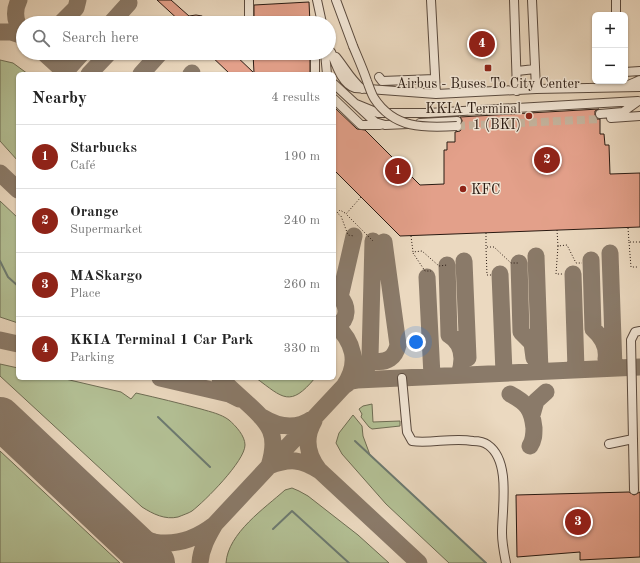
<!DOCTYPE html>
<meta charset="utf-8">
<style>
body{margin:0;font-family:"Old Standard TT",serif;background:#f6f6f6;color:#222}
.controls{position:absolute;right:12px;top:12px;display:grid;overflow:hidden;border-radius:6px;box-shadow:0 1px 3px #0004}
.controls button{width:36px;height:36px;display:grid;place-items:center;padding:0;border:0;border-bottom:1px solid #e0e0e0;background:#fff;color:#222;font:20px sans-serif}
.you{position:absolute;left:416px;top:342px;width:14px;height:14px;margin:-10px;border:3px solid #fff;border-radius:50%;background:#1a73e8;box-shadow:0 0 0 6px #1a73e833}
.badge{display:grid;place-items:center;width:26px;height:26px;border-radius:50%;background:#8f2418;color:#fff;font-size:13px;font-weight:700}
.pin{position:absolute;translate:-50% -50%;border:2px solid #fff;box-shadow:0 1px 4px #0006}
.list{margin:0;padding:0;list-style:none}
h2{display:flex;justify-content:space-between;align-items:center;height:52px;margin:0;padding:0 16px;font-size:17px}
h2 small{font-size:13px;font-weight:400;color:#767676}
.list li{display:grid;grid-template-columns:26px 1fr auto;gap:12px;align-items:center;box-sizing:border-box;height:64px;padding:0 16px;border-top:1px solid #e0e0e0}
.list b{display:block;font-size:15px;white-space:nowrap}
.list p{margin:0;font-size:13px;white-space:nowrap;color:#767676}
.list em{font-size:13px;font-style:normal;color:#767676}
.icon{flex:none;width:22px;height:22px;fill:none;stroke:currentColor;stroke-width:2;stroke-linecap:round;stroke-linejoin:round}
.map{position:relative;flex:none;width:640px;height:563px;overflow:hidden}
.search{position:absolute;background:#fff;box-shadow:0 1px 3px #0004;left:16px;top:16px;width:320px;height:44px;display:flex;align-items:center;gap:10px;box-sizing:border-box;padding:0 14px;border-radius:22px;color:#767676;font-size:15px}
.panel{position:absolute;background:#fff;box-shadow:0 1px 3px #0004;left:16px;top:72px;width:320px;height:308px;border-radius:6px}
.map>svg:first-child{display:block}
</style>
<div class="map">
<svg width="640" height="563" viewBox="0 0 640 563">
<rect width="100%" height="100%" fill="#ebd9c0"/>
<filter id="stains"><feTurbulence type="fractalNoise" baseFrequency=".005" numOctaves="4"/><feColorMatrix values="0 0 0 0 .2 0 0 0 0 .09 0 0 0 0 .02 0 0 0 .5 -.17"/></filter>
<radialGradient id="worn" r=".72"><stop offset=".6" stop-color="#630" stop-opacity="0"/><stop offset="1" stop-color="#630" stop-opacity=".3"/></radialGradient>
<path fill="#b3c095" stroke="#6e6d54" d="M0 60 13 63 28 74H18V161L0 141Z
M0 201 18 218V323L0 317Z
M0 364 18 368V378H61L121 392 131 399 136 393C158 398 179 403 201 409 211 412 221 414 229 420 236 426 245 436 245 445 245 461 205 501 192 511 189 513 183 515 178 517 165 520 153 514 142 507L0 376Z
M256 378H315C290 408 283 398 256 378Z
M372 404 373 422 400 421V426L372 429 369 427 361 417 362 414 359 409 363 406Z
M353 415 362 426 363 436 370 455 486 563H449L386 504 342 454 336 443 339 433Z
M0 451 120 563H0Z
M292 488 299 491 308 496 358 535 389 563H226C228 533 265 508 285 490Z"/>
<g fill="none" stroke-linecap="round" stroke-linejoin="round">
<path stroke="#6c7a71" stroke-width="2" d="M0 261 8 277 18 286
M158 417 210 467
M355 441 486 563
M273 529 292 511 349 563"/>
<path stroke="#8a7a69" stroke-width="17" d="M19 0C13 12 15 23 23 34
M61 23 76 8 78 0
M111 23 129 3
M0 32H11L23 36
M44 53 67 74
M65 72 82 53
M89 74 109 53
M141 74 160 53
M191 74 192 73
M0 173 18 190
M610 253 614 368
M536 256 540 371
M591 260 593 329C602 337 608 346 606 359
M464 261 468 358
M519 263 521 332 532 343 534 358
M447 265 449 335C464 344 464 360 459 375
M500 274 504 373
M573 274 576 369
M427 277 432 376
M337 326C349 319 348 306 340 297L354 236
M0 340 18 344
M374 361C387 363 395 358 398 345L384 242
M160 378 229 394 239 399
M220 378C229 387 238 395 248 404 270 424 279 435 269 466
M357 380C365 373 368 367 370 357L373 241
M344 386 351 381 357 380 640 367
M510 394C527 403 532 409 534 428 534 435 534 440 530 446
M532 415 536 401 546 392
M262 417C278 427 296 430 312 419
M314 421C304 438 307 455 319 470
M269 466C290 458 301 459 320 471L419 563
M124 535C134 536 144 539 154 542 176 546 197 538 214 525
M200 563C201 548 208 536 215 524L344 386C360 363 354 342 334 323"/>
<path stroke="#8a7a69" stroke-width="42" d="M0 418 154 563"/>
</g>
<path fill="#e3a08a" stroke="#291a12" d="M157 0H171L189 16 196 15 202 16 211 23H182Z
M309 2 310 23H254V5Z
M208 53H233L254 73 253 53H310V74H230Z
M334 107 357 129 365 130 420 185 444 184V150H447V142H455V132L460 131 462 128V120L460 117 599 109 595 111V115L597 119H600V134H604L605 145H609L610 174 640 173V227L400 236 334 170Z
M629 492 634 495 640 492V557L580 560V552L517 557 516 495Z"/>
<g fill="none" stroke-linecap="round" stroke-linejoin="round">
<path stroke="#c4b39d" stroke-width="8" stroke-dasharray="8 4" stroke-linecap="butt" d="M457 126 600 119"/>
<g stroke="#5a4a3e" stroke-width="10">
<path id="minor" d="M249 0V23
M317 0 322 23
M336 0 353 46
M431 0 436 94
M514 0 517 91
M532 0 536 89
M616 0V15
M331 52C336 64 341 83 355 88L436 94 536 89 640 87
M325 53 327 74
M336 57C345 68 351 80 362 89
M517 71 535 69
M625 72 640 71
M315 74V53
M379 77 382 81 435 79
M334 84 375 122 385 125 408 124
M626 86 640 80
M334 99 361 125H380
M356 104 378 113H428L638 101
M600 114 623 112 637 102
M611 118 640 116
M420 123 457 121
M402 378 407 432 412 441C430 444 453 437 473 441 478 441 484 442 488 445 511 461 502 508 502 533 502 543 504 553 506 563
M609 444 633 439
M634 490 631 340 635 332 640 331"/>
</g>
<path stroke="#291a12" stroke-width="1" stroke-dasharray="1 2" stroke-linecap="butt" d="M361 197 346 214 373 241
M345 213 340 210 337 213 341 216 348 235 354 236
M628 228 629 242H640
M557 230 558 246 567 245 576 263H582
M486 233V247H494L511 263H519
M411 236 413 252 422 251 439 266 447 265
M629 242 631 267H637
M558 246 556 274H563
M486 248 487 275H491
M413 253 425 271H431"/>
<use href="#minor" stroke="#f2e6d6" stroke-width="8"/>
<g stroke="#5a4a3e" stroke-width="10" stroke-linecap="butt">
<path id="minor-bridge" d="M353 46C358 58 363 69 367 81 369 86 371 93 374 98 394 129 424 128 457 126"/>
</g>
<use href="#minor-bridge" stroke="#f2e6d6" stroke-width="8"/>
</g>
<g fill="#8f2418" stroke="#f2e6d6" stroke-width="1.5">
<rect x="484" y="64" width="8" height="8" rx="2"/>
<circle cx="529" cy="116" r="4"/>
<circle cx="463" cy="189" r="4"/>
</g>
<g text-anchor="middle" stroke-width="3" stroke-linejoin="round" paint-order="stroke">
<g font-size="14" fill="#291a12" stroke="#f2e6d6">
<text x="488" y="88">Airbus - Buses To City Center</text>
<text x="521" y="113" text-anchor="end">KKIA Terminal<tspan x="521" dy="16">1 (BKI)</tspan></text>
<text x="471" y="194" text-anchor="start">KFC</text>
</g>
</g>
<rect width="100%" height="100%" filter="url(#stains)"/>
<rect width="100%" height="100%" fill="url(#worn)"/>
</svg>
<div class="controls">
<button>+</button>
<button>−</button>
</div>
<div class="you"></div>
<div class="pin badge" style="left:398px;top:171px">1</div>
<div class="pin badge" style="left:547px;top:160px">2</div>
<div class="pin badge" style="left:578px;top:522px">3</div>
<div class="pin badge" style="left:482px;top:44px">4</div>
<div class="search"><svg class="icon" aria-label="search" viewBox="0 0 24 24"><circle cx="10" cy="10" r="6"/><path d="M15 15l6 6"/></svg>Search here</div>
<section class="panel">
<h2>Nearby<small>4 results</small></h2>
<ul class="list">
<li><span class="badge">1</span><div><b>Starbucks</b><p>Café</p></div><em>190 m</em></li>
<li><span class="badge">2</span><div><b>Orange</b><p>Supermarket</p></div><em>240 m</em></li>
<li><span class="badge">3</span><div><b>MASkargo</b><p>Place</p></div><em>260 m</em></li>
<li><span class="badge">4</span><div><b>KKIA Terminal 1 Car Park</b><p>Parking</p></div><em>330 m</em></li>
</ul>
</section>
</div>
